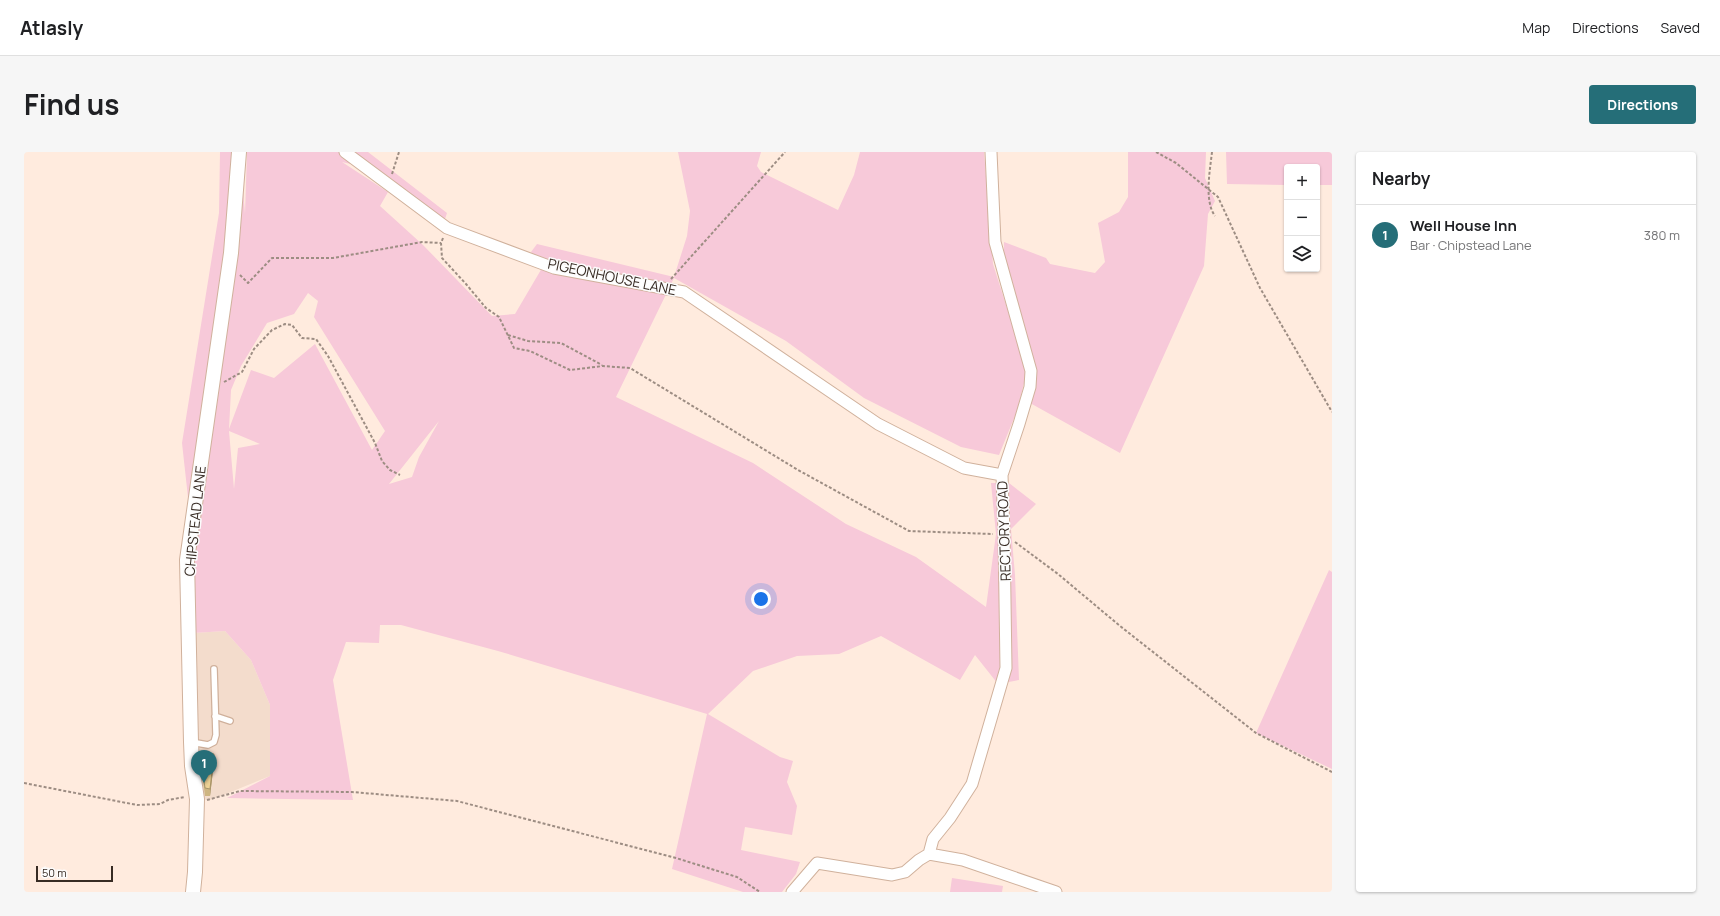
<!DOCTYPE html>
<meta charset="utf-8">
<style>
body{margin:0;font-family:Manrope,sans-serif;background:#f6f6f6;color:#202124}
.controls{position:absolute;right:12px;top:12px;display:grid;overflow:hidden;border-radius:4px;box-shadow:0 1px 3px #0004}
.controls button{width:36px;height:36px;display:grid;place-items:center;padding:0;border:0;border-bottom:1px solid #e0e0e0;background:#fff;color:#202124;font:20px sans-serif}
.scale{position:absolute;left:12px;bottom:10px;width:77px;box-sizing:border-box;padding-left:4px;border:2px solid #372b23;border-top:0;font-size:11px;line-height:14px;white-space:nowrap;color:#372b23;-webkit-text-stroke:3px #fcfcfc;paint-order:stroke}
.you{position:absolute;left:737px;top:447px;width:14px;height:14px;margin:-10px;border:3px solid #fff;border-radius:50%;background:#1a73e8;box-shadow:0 0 0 6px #1a73e833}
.badge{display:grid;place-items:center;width:26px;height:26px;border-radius:50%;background:#256e78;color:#fff;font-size:13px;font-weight:700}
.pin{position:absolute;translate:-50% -33px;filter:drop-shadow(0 1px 2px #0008)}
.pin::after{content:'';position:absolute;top:21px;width:14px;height:12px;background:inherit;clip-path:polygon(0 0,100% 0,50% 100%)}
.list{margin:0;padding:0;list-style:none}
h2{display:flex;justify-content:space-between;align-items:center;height:52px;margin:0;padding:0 16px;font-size:17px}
h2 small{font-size:13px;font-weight:400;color:#757577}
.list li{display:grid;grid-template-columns:26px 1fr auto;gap:12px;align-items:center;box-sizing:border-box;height:60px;padding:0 16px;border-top:1px solid #e0e0e0}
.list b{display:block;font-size:15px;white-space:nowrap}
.list p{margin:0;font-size:13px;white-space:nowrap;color:#757577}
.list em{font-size:13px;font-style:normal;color:#757577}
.icon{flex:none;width:22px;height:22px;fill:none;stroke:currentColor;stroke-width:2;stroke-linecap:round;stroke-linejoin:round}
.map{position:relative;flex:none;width:1308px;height:740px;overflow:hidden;border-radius:4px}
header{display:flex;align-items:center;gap:24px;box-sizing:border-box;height:56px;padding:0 20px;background:#fff;border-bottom:1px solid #e0e0e0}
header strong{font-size:19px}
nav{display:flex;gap:22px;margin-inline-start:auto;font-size:14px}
.intro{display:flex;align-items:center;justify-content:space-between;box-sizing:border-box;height:96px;padding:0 24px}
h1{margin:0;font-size:28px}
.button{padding:10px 18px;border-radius:4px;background:#256e78;color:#fff;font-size:14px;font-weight:700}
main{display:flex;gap:24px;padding:0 24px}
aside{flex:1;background:#fff;border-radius:4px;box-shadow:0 1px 3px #0004}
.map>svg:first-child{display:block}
</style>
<header>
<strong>Atlasly</strong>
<nav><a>Map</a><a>Directions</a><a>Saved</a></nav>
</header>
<div class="intro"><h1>Find us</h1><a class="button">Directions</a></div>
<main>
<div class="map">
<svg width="1308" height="740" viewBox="0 0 1308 740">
<rect width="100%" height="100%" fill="#ffebde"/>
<path fill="#f3dccc" d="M201 479 227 508 246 553V624L187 648 173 647 170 481Z"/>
<path fill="#f7c9d9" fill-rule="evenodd" d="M196 0H216L221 62 223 0H344L423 61 421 67 353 18 318 10 364 40 356 54 399 93 468 164 491 162 518 116 507 100 513 92 650 125 663 84 666 59 654 0H737L733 14 737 20 814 58 830 23 836 0H960L969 112 1003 219 993 259 975 303 937 295 840 246 762 189 650 126 592 245 729 311 822 372 892 405 962 455 972 382 967 331H985L1012 352 987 377 991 423 995 528 974 532 951 503 936 528 857 484 815 502 773 504 729 519 684 562 756 605 769 609 763 630 773 654 768 683 721 675 717 698 776 710 772 722 758 740H719L648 717 683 562 474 499 377 473H356L355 491 322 490 309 528 329 648 203 646 246 624V553L227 508 201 479 170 481V400L158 291 195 61ZM284 141 294 149 290 165 361 279 348 298 291 192 250 226 227 218 205 277 207 238 217 214 243 171 270 162ZM415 269 395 305 388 325 365 332ZM205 279 236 292 214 296 210 337Z
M1104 0H1182L1181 26 1191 49 1184 62 1180 114 1096 301 1006 251 1012 222 1005 190 980 101V90L1022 106 1026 112 1071 121 1081 110 1074 71 1095 60 1104 45Z
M1202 0H1308V33H1293V15H1263V33L1203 32Z
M1305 418 1308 420V617L1232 581Z
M928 726 979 734 978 740H926Z"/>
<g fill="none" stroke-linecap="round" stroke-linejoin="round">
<g stroke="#d0b19c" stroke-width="8">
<path id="service" d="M191 564 206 569
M167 590 184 593 190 590 192 583 190 517"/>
</g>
<g stroke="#d0b19c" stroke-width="13">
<path id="minor" d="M321 0 423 76 530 116 660 140 854 272 940 316 978 323
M905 702 909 687 926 666 948 632 982 516 980 382 978 323 995 272 1006 235 1007 219 971 90 967 0
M905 702 939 708 1032 740
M768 740 793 711 868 723 881 720 895 708 905 702"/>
</g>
<g stroke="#d0b19c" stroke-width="16">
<path id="tertiary" d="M169 740 171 720 173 647 168 614 167 590 163 408 207 101 215 0"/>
</g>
<path stroke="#9d8d83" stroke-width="2" stroke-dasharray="3 2" stroke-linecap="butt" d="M1132 0 1152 11 1194 45 1236 136 1308 260
M1188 0C1186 18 1180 49 1191 64
M368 22 375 0
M419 86 417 91 418 106 442 132 462 156 475 165 490 196 506 199 546 218 579 214 606 216 774 318 885 379 969 382
M216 123 224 131 248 106H309L398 90 417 91
M647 127 761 0
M484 183 504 189 537 191 578 213
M200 230 218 220 230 197 248 178 261 172 268 173 278 186 292 187 304 204 351 291 358 309 366 318 376 323
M991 390 1034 422 1096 474 1232 581 1308 620
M0 631 113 653 136 652 144 648 161 645
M183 648 216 639 328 640 433 649 652 706 713 725 736 740"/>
<use href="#service" stroke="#fff" stroke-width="5.5"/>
<use href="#minor" stroke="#fff" stroke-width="11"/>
<use href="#tertiary" stroke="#fff" stroke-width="14"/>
</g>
<path fill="#ceb581" d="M176 600 190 610 186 644H181L176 608Z"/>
<path fill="#a79469" d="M190 602V610L186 644V637Z"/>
<path fill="#efd396" stroke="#a79469" d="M176 600 190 602 186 637 181 636Z"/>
<g text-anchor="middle" stroke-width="3" stroke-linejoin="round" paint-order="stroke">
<g font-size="14" fill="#372b23" stroke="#fcfcfc">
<text transform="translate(588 125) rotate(12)" y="5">PIGEONHOUSE LANE</text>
<text transform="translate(171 369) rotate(-84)" y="5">CHIPSTEAD LANE</text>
<text transform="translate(980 379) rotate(-92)" y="5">RECTORY ROAD</text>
</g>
</g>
</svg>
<div class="controls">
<button>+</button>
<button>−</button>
<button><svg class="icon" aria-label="layers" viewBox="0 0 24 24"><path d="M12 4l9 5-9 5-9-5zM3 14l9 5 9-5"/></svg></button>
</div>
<div class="scale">50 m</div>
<div class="you"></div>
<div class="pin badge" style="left:180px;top:631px">1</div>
</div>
<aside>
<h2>Nearby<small></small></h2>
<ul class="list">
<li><span class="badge">1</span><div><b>Well House Inn</b><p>Bar · Chipstead Lane</p></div><em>380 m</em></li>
</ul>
</aside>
</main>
